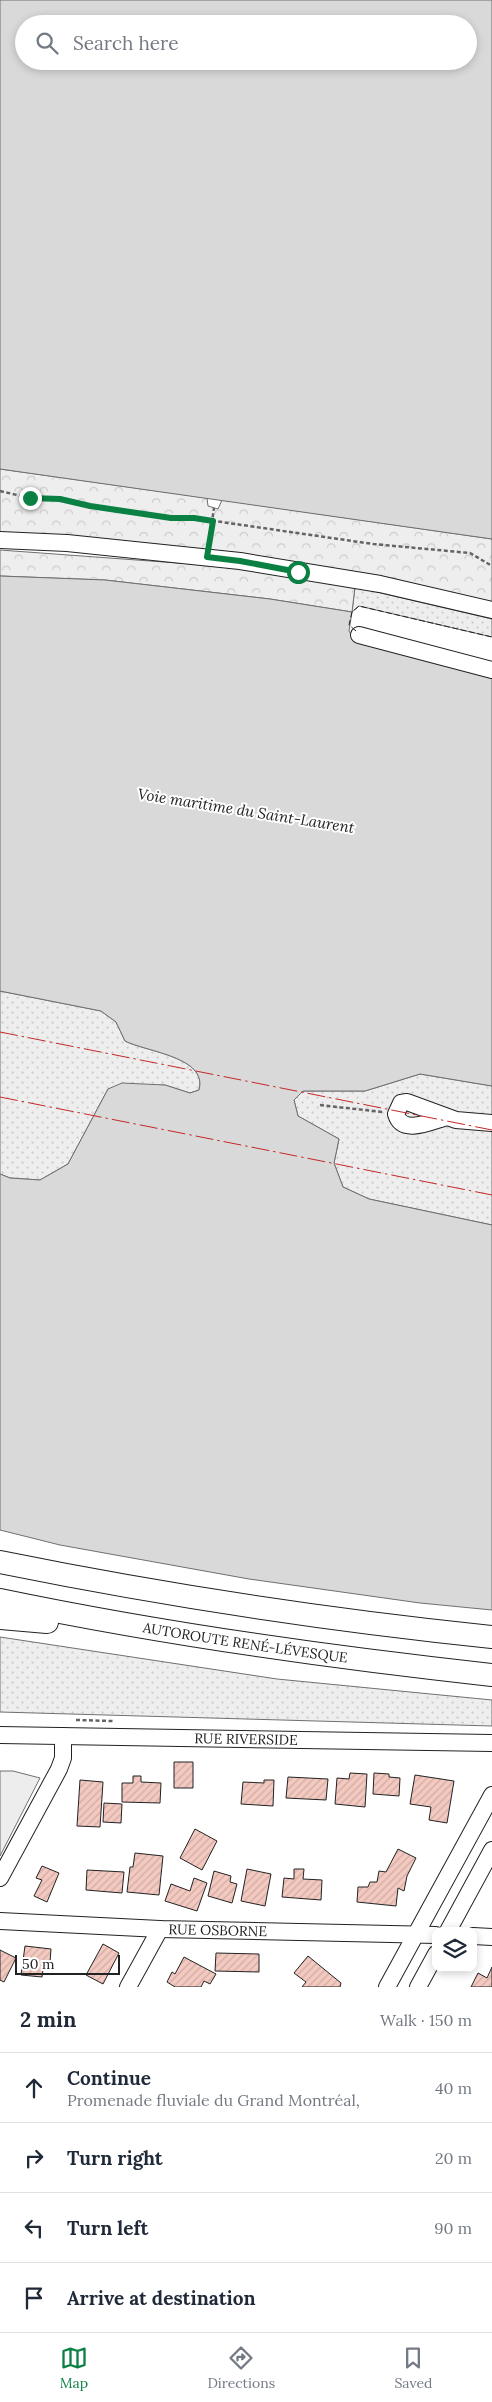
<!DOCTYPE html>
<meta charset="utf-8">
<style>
body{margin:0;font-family:Lora,serif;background:#f6f6f7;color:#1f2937}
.controls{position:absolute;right:15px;bottom:15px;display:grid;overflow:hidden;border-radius:10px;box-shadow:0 2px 8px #0003}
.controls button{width:45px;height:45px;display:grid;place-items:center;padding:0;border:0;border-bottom:1px solid #e0e1e3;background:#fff;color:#1f2937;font:25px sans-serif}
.scale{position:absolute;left:15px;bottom:12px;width:105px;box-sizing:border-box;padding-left:5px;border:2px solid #222;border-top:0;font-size:14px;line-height:18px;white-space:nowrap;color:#222;-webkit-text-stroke:4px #fff;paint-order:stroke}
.stop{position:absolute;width:15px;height:15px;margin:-11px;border:4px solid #0b8043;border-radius:50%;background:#fff}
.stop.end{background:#0b8043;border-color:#fff;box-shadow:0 1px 5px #0008}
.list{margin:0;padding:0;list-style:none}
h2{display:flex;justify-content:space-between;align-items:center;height:65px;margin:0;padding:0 20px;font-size:21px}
h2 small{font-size:16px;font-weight:400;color:#747a83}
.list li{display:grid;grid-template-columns:32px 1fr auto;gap:15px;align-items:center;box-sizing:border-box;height:70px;padding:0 20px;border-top:1px solid #e0e1e3}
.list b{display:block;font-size:19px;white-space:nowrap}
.list p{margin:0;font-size:16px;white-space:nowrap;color:#747a83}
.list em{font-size:16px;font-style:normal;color:#747a83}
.icon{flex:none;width:28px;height:28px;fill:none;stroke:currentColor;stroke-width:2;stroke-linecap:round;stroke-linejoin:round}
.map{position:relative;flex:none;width:492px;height:1987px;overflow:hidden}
.search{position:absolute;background:#fff;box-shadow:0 2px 8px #0003;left:15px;right:15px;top:15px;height:55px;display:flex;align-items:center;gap:12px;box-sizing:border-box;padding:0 18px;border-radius:28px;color:#747a83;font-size:19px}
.sheet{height:345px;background:#fff}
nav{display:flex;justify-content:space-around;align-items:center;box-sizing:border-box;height:70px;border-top:1px solid #e0e1e3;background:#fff;font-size:14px;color:#747a83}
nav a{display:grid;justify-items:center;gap:2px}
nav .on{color:#0b8043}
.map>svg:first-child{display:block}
</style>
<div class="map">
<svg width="492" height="1987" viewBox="0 0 492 1987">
<defs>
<pattern id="grass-dots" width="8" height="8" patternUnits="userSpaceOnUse" patternTransform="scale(1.25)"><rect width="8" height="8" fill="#eee"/><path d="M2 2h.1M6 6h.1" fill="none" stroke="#ccc" stroke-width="1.8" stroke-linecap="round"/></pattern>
<pattern id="forest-crowns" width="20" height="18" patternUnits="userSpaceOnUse" patternTransform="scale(1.25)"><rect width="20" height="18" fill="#eee"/><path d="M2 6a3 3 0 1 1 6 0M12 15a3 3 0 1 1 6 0" fill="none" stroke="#ccc"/></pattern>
<pattern id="building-hatch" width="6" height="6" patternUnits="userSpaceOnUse" patternTransform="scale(1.25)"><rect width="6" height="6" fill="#f3c9c0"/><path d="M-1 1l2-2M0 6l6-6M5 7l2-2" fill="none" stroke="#d0aca5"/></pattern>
</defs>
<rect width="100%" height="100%" fill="#fff"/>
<path fill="url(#grass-dots)" stroke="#6f6f6f" d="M355 587 492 619V637L359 606 352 612Z
M0 991 101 1011 116 1022 125 1041C147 1052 208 1057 199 1090L190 1093 165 1085 108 1089 68 1164 40 1180 10 1178 0 1174Z
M420 1074 492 1086V1225L369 1199 343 1187 334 1163 339 1139 298 1116 294 1100 303 1091H365Z
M0 1637 277 1679 492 1700V1726L0 1712Z"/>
<path fill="url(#forest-crowns)" stroke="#6f6f6f" d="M0 469 207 498 208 506 218 509 222 500 492 539V603L0 534Z
M0 550 246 568 355 587 352 612 270 599 105 580 0 576Z"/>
<path fill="#ededed" stroke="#6f6f6f" d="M0 1771H13L40 1778 0 1856Z"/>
<path fill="#d9d9d9" stroke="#6f6f6f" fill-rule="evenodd" d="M0 0H492V539L0 469ZM24 24H468V61H24Z
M0 576 105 580 270 599 352 612 349 631 355 641 492 678V1086L420 1074 365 1091H303L294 1100 298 1116 339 1139 334 1163 343 1187 369 1199 492 1225V1610L420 1603 249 1579 60 1545 0 1530V1174L10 1178 40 1180 68 1164 108 1089 122 1083 165 1085 190 1093 199 1090C208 1057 147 1052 125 1041L116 1022 101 1011 0 991Z"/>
<path fill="url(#building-hatch)" stroke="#222" d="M174 1762H193V1788H174Z
M350 1773 367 1774 365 1807 335 1804 337 1778 349 1779Z
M374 1773 389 1774V1777L400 1778 399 1796 373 1794Z
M415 1775 454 1781 447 1823 429 1820 431 1807 410 1804Z
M133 1776H141V1782L161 1783 160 1803 122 1802V1783H133Z
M288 1777 328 1779 326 1800 286 1798Z
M80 1780 103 1782 100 1827 77 1826Z
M264 1780H274L273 1806 241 1804 243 1782 264 1783Z
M104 1803 122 1804 121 1823 103 1822Z
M195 1829 217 1841 202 1870 180 1858Z
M398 1849 416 1858 407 1876 404 1891 398 1888 396 1906 357 1902 358 1887H368L370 1882H377L379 1871 386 1872Z
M135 1853 163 1856 159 1895 127 1892 130 1867H133Z
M42 1866 59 1873 47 1902 34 1896 42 1880 36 1878Z
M247 1869 271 1874 265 1906 241 1901Z
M294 1869H304L303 1879 322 1880 321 1900 282 1897 284 1878 294 1879Z
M87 1870 124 1872 122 1893 86 1890Z
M214 1871 231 1876 230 1882 237 1884 232 1903 208 1896Z
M194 1878 207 1883 197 1911 165 1901 171 1884 190 1891Z
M103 1944 119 1953 103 1984 86 1975Z
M25 1946 51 1949 50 1962H44L42 1977 21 1975Z
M0 1950 16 1958 4 1982 0 1980Z
M216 1953 259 1954V1972L215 1971Z
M308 1956 341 1983 340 1987H302L306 1982 294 1973Z
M184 1957 216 1974 210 1984 204 1981 201 1987H175L167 1982 172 1972 175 1974Z
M492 1967V1987H471L478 1973 487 1978Z"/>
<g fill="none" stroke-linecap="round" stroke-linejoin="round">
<g stroke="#222" stroke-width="18">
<g id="minor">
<path d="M0 540 67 543 240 561 380 584 492 610"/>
<path d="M359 635 492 670"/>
<path d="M447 1117C432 1121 402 1136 396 1114L401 1103 407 1102 456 1120 492 1123"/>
<path id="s1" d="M0 1735 492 1743"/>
<path d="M0 1878 59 1769 63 1758V1736"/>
<path id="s2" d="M0 1921 160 1929 436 1935"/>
<path d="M448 1931 492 1850"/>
<path d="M473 1936 492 1937"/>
<path d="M128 1987 160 1929"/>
<path d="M387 1987 492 1795"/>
<path d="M418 1987 436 1954"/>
</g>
</g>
<g stroke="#222" stroke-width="24">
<g id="highway">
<path d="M0 1562C163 1595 327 1620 492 1637"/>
<path id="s3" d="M0 1600C163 1634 327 1657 492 1675"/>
<path d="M0 1618 47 1622"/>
</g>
</g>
<path stroke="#646464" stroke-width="2.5" stroke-dasharray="4 2.5" stroke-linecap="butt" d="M0 491 30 498 60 499 90 506 171 518H194L373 544 470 553 492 566
M209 543 214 508
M320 1105 382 1112
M76 1720 113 1721"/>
<use href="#minor" stroke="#fff" stroke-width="16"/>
<use href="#highway" stroke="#fff" stroke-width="22"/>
<path stroke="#222" stroke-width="1" stroke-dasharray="6 2.5" stroke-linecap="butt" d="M356 631 349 625 352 612 359 606 492 637"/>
<path stroke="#c62828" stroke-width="1" stroke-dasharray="18 4 2.5 4" stroke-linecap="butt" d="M0 1032 492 1130
M0 1097 492 1195"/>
</g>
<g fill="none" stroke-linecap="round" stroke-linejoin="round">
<path stroke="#0b8043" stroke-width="6" d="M30 498 60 499 90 506 171 518H194L213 521 207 557 240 561 298 572"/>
</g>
<g text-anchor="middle" stroke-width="4" stroke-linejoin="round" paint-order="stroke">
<g font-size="14" fill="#222" stroke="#fff">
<text dy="5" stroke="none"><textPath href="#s3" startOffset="249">AUTOROUTE RENÉ-LÉVESQUE</textPath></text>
<text dy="5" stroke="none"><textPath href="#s1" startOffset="246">RUE RIVERSIDE</textPath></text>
<text dy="5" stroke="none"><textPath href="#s2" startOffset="218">RUE OSBORNE</textPath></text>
</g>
<g font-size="15" font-style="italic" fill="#222" stroke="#fff">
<text transform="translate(246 811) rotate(9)" y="5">Voie maritime du Saint-Laurent</text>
</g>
</g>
</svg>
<div class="controls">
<button><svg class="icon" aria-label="layers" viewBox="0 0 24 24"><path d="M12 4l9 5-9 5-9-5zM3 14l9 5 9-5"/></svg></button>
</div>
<div class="scale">50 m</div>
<div class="stop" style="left:298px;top:572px"></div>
<div class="stop end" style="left:30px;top:498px"></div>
<div class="search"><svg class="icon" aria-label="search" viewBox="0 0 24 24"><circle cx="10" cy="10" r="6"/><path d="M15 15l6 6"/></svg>Search here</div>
</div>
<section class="sheet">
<h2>2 min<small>Walk · 150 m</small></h2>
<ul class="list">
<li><svg class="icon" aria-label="ahead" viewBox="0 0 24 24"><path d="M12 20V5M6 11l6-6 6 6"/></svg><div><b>Continue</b><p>Promenade fluviale du Grand Montréal,</p></div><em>40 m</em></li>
<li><svg class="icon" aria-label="right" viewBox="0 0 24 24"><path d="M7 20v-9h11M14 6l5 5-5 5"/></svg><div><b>Turn right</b></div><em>20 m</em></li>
<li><svg class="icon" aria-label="left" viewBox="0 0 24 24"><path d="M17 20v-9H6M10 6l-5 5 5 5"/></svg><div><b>Turn left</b></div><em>90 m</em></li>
<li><svg class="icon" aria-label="arrive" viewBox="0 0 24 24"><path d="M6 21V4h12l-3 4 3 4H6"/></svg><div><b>Arrive at destination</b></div></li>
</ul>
</section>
<nav>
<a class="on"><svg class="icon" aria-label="map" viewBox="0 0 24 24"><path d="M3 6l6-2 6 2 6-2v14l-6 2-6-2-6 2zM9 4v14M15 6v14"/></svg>Map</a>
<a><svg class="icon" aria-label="directions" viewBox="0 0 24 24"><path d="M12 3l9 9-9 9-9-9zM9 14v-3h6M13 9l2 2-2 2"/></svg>Directions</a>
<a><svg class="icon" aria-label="saved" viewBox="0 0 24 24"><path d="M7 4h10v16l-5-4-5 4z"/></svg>Saved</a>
</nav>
